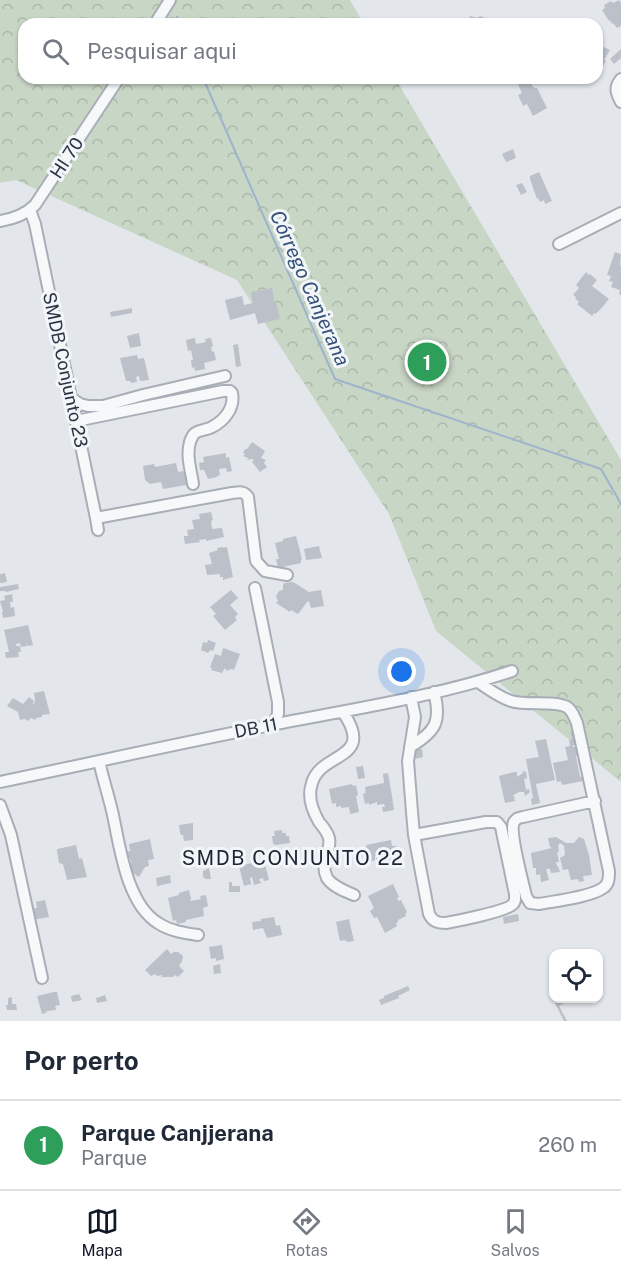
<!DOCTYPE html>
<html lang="pt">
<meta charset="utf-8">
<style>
body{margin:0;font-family:"Public Sans",sans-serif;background:#f2f2f3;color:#1f2937}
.controls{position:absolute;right:18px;bottom:18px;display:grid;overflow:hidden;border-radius:12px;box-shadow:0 2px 4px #0004}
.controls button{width:54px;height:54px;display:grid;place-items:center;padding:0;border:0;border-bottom:2px solid #e0e1e3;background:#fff;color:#1f2937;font:30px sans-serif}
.you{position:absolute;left:402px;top:672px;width:21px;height:21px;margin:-15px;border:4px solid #fff;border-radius:50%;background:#1a73e8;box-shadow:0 0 0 9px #1a73e833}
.badge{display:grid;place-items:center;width:39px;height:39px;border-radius:50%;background:#111827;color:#fff;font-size:20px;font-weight:700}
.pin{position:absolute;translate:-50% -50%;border:3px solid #fff;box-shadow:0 2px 6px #0006}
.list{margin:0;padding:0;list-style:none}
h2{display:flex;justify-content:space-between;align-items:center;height:78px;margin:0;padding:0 24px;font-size:26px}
h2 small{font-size:20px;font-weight:400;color:#747a83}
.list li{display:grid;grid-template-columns:39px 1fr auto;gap:18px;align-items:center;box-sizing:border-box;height:90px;padding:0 24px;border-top:2px solid #e0e1e3}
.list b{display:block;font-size:22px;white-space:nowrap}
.list p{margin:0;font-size:20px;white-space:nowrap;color:#747a83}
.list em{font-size:20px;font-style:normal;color:#747a83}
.icon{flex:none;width:33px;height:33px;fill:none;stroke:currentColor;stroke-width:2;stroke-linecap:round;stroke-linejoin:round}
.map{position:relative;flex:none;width:621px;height:1021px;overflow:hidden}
.search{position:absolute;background:#fff;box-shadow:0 2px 4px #0004;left:18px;right:18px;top:18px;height:66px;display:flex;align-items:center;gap:15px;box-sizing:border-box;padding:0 21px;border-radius:18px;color:#747a83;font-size:22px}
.sheet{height:168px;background:#fff}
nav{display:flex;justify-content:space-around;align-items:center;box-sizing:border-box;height:84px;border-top:2px solid #e0e1e3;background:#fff;font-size:16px;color:#747a83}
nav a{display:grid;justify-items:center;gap:3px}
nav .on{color:#111827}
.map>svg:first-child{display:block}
</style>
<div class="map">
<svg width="621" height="1021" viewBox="0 0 621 1021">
<defs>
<pattern id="park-crowns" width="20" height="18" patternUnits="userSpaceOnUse" patternTransform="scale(1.5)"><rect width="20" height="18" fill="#c8d6c5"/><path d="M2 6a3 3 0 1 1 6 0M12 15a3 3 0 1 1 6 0" fill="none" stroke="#acb8aa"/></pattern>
</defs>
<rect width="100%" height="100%" fill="#e3e7ec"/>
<path fill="url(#park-crowns)" d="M0 0H350L364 24H24V78H395L621 460V782L436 631 389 514 237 280 16 180 0 183Z"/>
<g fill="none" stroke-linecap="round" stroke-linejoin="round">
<path stroke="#9eb3cc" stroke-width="2" d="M177 17 180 24
M203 78 335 379 601 469 621 504"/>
</g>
<path fill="#bbc0c9" d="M619 0 621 3V26L617 28 613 23 612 24 610 20 609 21 602 10 605 8 604 5 611 1 613 3Z
M470 16 477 18 480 16 494 21 493 24H467Z
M597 47 602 50 604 47 610 50 604 60 606 61 597 76Z
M621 49V58L614 64 610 59Z
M515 78H528L533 87 535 88H537L547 108 533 116 527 104 523 106 518 95 522 93Z
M513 149 516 158 506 162 502 154Z
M539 172 552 201 545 204 544 200 540 202 538 198 537 199 530 179V176Z
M522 183 527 192 521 195 516 185Z
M615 252 621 254 620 265 621 266V295L619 294 620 290 611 287 613 282 609 281 611 276 607 275Z
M586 272 589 275 590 274 597 280 592 286 609 299 599 311 595 314 594 313 592 316 577 304 579 302 575 298 576 297 573 295 579 288 576 285Z
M272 288 274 302H276L280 319 258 324 255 313 230 320 225 300 242 296 244 305 253 303 251 292Z
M132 308V313L111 317 110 312Z
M139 333 141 346 130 348 127 336Z
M195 338 196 344 206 342 205 339 211 338 213 346 211 347 212 352 214 351 216 360 204 363 205 369 195 371 194 367 192 368 191 360H193L191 350 188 351 186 340Z
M238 344 241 366 236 367 233 345Z
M137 355 138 359 144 358 149 380 140 381 139 376 136 377 137 382 131 383 130 381H126L120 358Z
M252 442 265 451 261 458 266 460 264 463 267 467 260 472 252 462 254 460 252 459 247 460 248 458 243 456 245 454 243 453 245 449H247Z
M226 453V458L229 457 232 471 227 472 226 468 219 469 220 475 217 476V477L208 479 204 470H200L199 463 204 462 203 457Z
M176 463 178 472 183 471 184 474 185 473 186 485 163 489 161 482 150 484 145 480 143 466 154 464 155 467Z
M211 512 213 520 211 521 212 529 222 528 224 537 206 541V539L199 540 200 542 185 544 184 538V536H188L187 530 194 529 192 520 200 519 199 514Z
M296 536 302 559 301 560V563L278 568 276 559H279L275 543 283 541V539Z
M319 546 322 558 306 560 304 549Z
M223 547V548L227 547 233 577 223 580V577H220V574L207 575 205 565 212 564 209 553 218 550 217 548Z
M5 573 7 582 0 583V574Z
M293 582 309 592 321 590 324 606 311 608 309 602 308 601 298 614 291 610 290 612 276 603 278 601 276 596 279 591 283 590V585L284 583Z
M18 584 19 589 6 592 5 591H0V587Z
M231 590 238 598 230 605 238 614 235 617 237 620 225 630 213 616 216 614 210 607Z
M12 594 13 602H10L11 608 14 607 15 616 3 618 2 612 3 611 0 601 5 600 4 596Z
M28 625 33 645 28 646 26 642 27 646 21 647 20 643 16 644V646H20L21 652H18L19 657 6 658 5 652H9L4 630Z
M208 640 216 643 213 651 210 650 208 653 201 650 203 642 207 643Z
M223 648 240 654 234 670 231 669 227 671 225 668 222 673 211 670 212 668 210 667 215 654 221 656Z
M44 691 50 714 42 715V717L37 718V717L35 720 31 718 28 721 25 719 20 720 18 712 7 706 13 698 23 704 29 697 34 701 33 704 34 705 35 700 34 693Z
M573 731 575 745H573V747H576L578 756H576L580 777H582L583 781 562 785 561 781 557 782 553 763 568 760 565 747 570 746 569 740 572 739 570 732Z
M546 739 555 780 536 784 540 803 532 805 531 799 533 798 526 759 539 757 535 741Z
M422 749 423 757 415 759 413 751Z
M363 766 365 778 358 779 356 767Z
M522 771 526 772 527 779 524 778 526 790 529 789 530 792 525 796 524 792H519L512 796H514L515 801 505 803 499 776 514 772H517V777L523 773Z
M388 773 393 802 391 803H393L394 810 383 812 382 807H385L384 804 377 805V802L369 805V803L365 804 363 794 366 793 365 787 384 783 383 774Z
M352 784 353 786 356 785 358 795 356 796 359 812 350 814 349 807 341 808V806L336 807V803L332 804 329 789Z
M193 823V840L184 841 183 835H181L180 832 179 825Z
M282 830V833H286V836H289L290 843 276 845 273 844 272 836H275L274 831Z
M556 837 566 843H574L579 837 584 839 589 855 592 875 583 876 584 881 579 882 578 879 571 880 568 869 563 870 560 858 565 855 564 846 560 843 558 846 559 852H557L559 862H556L557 866H558L560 872 551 873 550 869H546L549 880 541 882 540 874 536 875V868H533L531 853 552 848 550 847 548 838Z
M150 839 154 859 148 860 149 866 145 867 139 877 126 869 131 862 130 858H128L126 852 130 851 129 844Z
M391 840 392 846H396L398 855V857L392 858 394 864 387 865V864H384L385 866 378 867 376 858 380 857V855L375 856V860L369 862 366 845Z
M76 845 79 859 82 858 87 877 67 880 63 864 59 863 57 851V849Z
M264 860 269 880 264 881 263 878 259 879 261 883 254 885 252 877 250 878 251 884 244 886 239 866Z
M209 868 211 879H206L203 877V871Z
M170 875 171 883 157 886 156 878Z
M229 882H232V886H240V892H229Z
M393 884 399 897 397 898 398 901 401 900 407 912 405 914 406 916 398 920V921L396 924 397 926 385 933 377 917 374 918 370 911 374 908 368 896Z
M189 890 191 899 190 901 201 899 200 896 206 895 208 906 203 908 204 916 186 920V922L177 924 176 920 173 921 168 898 179 895V893Z
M45 900 49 917 32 920 30 909 37 908 36 902Z
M518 914 519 921 504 924 503 917Z
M274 917 276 926 280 925 282 935 267 938 263 928 253 930 252 922 261 921V923V919Z
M349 919 354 941 347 942 345 940 340 941 336 922Z
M222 945 224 959 216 961V958L211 959 209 947Z
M167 949 171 954 174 952H178L183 956 182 961 179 966 184 971 178 977 175 975 173 977H161L163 975 157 976 155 974 151 976 145 970Z
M220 964 221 973 214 974 213 966Z
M408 986 410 990 398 996 399 998 381 1005 379 1000 384 998V996Z
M54 992H57L60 1005 55 1006 56 1010 47 1011 46 1013 42 1014 37 996Z
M79 994 82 1000 72 1002 71 996Z
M105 995 107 1001 97 1003 96 998Z
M12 997V1003L13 1004H16L17 1010H7L6 1005H8V998Z
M562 1000 564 1003 559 1006 567 1021H564L555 1003Z"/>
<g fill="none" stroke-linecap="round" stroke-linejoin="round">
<g stroke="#a8aeb6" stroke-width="14">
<path id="minor" d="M155 24 170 0
M621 79C614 87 616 93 621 102
M30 210 35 224 96 518 98 530
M0 221C13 219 25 215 35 205L119 78
M559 244 621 213
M71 398 80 404 88 406H103L143 395 225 376
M76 421 223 391H230L232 393C235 408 224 421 212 427 207 430 198 430 194 434 193 435 190 441 190 442 186 456 191 470 193 484
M96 518 232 493C239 492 244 491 248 497L256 561 265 571 287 575
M255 588 278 702V714L273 725
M478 682C488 689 499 697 511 701 527 706 554 700 567 707 573 711 574 717 577 723L609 871C609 878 609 884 603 888 591 897 555 901 539 904L530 903 526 896C523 883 509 831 514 822 517 818 518 818 523 817L595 801
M411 697 415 717 408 761 412 812 414 835 429 914C433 922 438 923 446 923 457 921 508 911 513 904 516 901 515 898 515 894L501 827 497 822H486L414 835
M343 712C376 761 321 751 312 783 307 797 312 810 319 822 323 827 327 831 329 838 332 851 319 862 327 878 333 887 345 891 354 895
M410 747C435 732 442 722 434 692
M99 761C103 779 109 797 113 815 120 848 127 904 158 923 170 931 184 933 198 935
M0 782C91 763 181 743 272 725 352 709 434 697 512 671
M0 805 11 835 42 978"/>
</g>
<use href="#minor" stroke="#f6f8fa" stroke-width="10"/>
</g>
<g text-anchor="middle" stroke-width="6" stroke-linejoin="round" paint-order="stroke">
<g font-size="18" fill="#2b3444" stroke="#f3f6f9">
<text transform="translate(67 158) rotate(-57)" y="6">HI 70</text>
<text transform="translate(65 370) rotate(78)" y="6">SMDB Conjunto 23</text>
<text transform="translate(256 728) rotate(-11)" y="6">DB 11</text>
</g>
<g font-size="20" font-style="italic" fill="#345179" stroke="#f3f6f9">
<text transform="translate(310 288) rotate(66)" y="7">Córrego Canjerana</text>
</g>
<g font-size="20" letter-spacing="1.5" fill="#1d2535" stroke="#f3f6f9">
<text x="293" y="865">SMDB CONJUNTO 22</text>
</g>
</g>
</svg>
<div class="controls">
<button><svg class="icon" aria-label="locate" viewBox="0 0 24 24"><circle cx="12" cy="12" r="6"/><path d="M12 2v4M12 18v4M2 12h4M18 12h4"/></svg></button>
</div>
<div class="you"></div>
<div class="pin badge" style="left:427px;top:362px;background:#2e9e5b">1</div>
<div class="search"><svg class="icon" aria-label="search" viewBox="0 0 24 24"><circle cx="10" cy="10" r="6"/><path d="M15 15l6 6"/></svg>Pesquisar aqui</div>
</div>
<section class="sheet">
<h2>Por perto<small></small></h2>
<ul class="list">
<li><span class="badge" style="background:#2e9e5b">1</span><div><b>Parque Canjjerana</b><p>Parque</p></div><em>260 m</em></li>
</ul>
</section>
<nav>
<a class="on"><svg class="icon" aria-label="map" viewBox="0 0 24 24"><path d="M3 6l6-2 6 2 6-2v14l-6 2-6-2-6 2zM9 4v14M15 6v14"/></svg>Mapa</a>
<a><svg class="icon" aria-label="directions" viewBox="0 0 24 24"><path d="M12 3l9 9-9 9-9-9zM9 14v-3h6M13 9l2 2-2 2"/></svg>Rotas</a>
<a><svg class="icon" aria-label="saved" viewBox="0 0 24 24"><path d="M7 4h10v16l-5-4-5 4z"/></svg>Salvos</a>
</nav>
